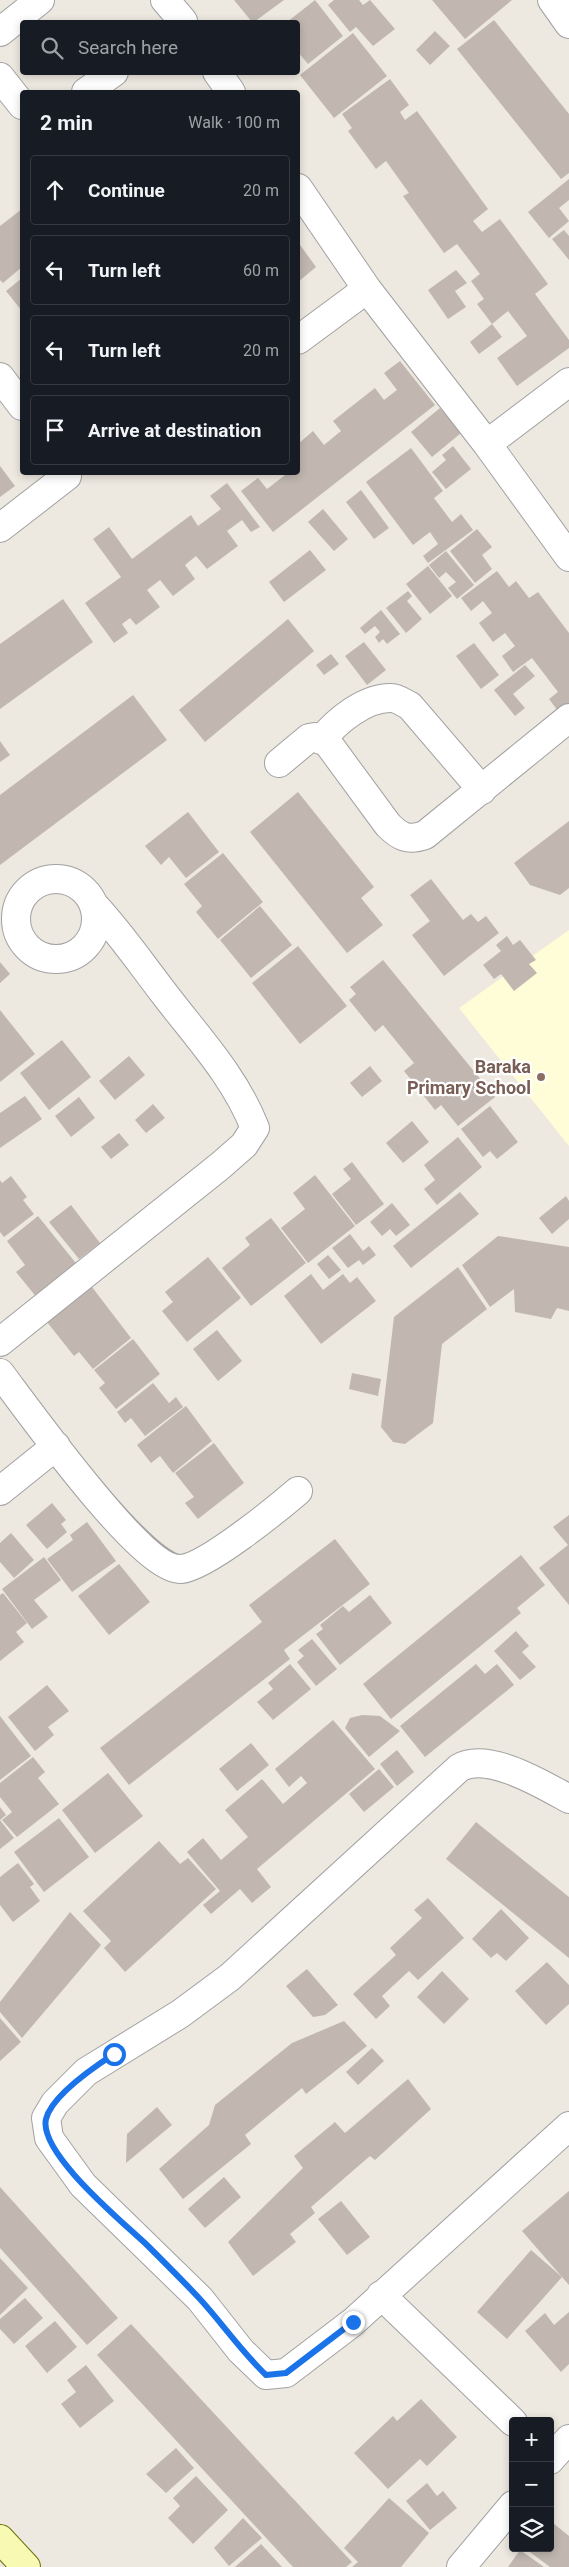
<!DOCTYPE html>
<meta charset="utf-8">
<style>
body{margin:0;font-family:Roboto,sans-serif;background:#20242c;color:#f1f3f6}
.controls{position:absolute;right:15px;bottom:15px;display:grid;overflow:hidden;border-radius:5px;box-shadow:0 2px 8px #0003}
.controls button{width:45px;height:45px;display:grid;place-items:center;padding:0;border:0;border-bottom:1px solid #363941;background:#171b24;color:#f1f3f6;font:25px sans-serif}
.stop{position:absolute;width:15px;height:15px;margin:-11px;border:4px solid #1a73e8;border-radius:50%;background:#fff}
.stop.end{background:#1a73e8;border-color:#fff;box-shadow:0 1px 5px #0008}
.list{margin:0;padding:0;list-style:none}
h2{display:flex;justify-content:space-between;align-items:center;height:65px;margin:0;padding:0 20px;font-size:21px}
h2 small{font-size:16px;font-weight:400;color:#9ea1a6}
.list li{display:grid;grid-template-columns:32px 1fr auto;gap:15px;align-items:center;box-sizing:border-box;height:70px;margin:0 10px 10px;padding:0 10px;border:1px solid #363941;border-radius:5px}
.list b{display:block;font-size:19px;white-space:nowrap}
.list em{font-size:16px;font-style:normal;color:#9ea1a6}
.icon{flex:none;width:28px;height:28px;fill:none;stroke:currentColor;stroke-width:2;stroke-linecap:round;stroke-linejoin:round}
.map{position:relative;flex:none;width:569px;height:2567px;overflow:hidden}
.search{position:absolute;background:#171b24;box-shadow:0 2px 8px #0003;left:20px;top:20px;width:280px;height:55px;display:flex;align-items:center;gap:12px;box-sizing:border-box;padding:0 18px;border-radius:5px;color:#9ea1a6;font-size:19px}
.panel{position:absolute;background:#171b24;box-shadow:0 2px 8px #0003;left:20px;top:90px;width:280px;height:385px;border-radius:5px}
.map>svg:first-child{display:block}
</style>
<div class="map">
<svg width="569" height="2567" viewBox="0 0 569 2567">
<rect width="100%" height="100%" fill="#ede8e0"/>
<path fill="#fffdd7" d="M569 930V1146L459 1008Z"/>
<path fill="#c1b7b0" d="M234 0H284L254 22H252Z
M315 0 343 36 308 64 298 52V22H287Z
M334 0H359L363 5 370 0 395 29 373 46 356 27 350 32 328 5Z
M432 0H512L465 39Z
M494 20 569 114V173L561 179 457 49Z
M435 31 450 46 430 65 416 50Z
M353 33 387 76 334 118 300 75Z
M390 79 409 105 400 112 405 120 417 111 488 209 473 221 482 232 500 219 548 284 535 294 569 340V348L517 386 497 358 527 336 508 311 492 324 477 304 484 299 471 281 480 274 457 244 444 253 403 196 409 193 386 161 376 169 348 131 352 128 342 114Z
M569 179V200L559 208 569 221 549 238 528 212Z
M22 209V267L3 283 0 280V226Z
M564 230 569 236V260L552 239Z
M298 242 316 267 298 282Z
M456 270 467 283 455 291 466 307 448 319 428 290Z
M22 278V311L6 291Z
M492 324 502 337 479 354 470 342Z
M400 361 435 405 273 532 241 491 258 478 267 489 289 472H298V444L313 431 324 445 341 431 333 421 375 388 384 400 397 390 384 373Z
M440 408 461 433 432 457 411 432Z
M453 446 471 469 446 489 432 472 446 460 442 455Z
M411 448 443 491 434 498 452 522 461 514 473 530 428 563 423 556 438 544 430 532 413 545 366 482Z
M0 466 15 486 0 497Z
M227 483 260 527 251 532 242 520 227 531 238 546 207 569 196 556 185 565 195 579 173 596 160 580 147 590 160 607 136 625 130 618 122 624 128 633 114 643 85 603 121 577 93 539 109 527 132 559 191 515 198 526 221 509 210 496Z
M361 490 389 528 374 539 346 502Z
M323 509 348 539 334 551 308 522Z
M477 529 492 547 482 555 492 569 475 583 450 551Z
M310 550 326 570 284 602 269 582Z
M446 551 474 585 457 599 448 588 456 582 446 572 439 578 429 565Z
M428 566 452 596 430 614 406 584Z
M497 571 509 587 516 581 529 598 538 592 569 633V703L558 711 549 699 558 692 532 658 513 672 502 656 515 646 505 633 493 642 479 623 492 613 483 601 471 611 461 598Z
M408 591 412 596 407 601 422 619 406 633 386 608Z
M63 599 93 642 0 709V644Z
M381 610 400 634 387 644 383 639 379 643 375 637 380 632 375 626 365 634 360 628Z
M288 619 314 651 205 742 179 710Z
M364 642 386 670 367 685 345 656Z
M474 643 499 675 481 689 456 656Z
M331 654 339 664 324 675 316 665Z
M525 665 535 676 513 694 525 708 515 716 494 690Z
M133 695 167 740 0 865V795Z
M0 741 10 755 0 762Z
M298 792 374 887 361 898 383 925 347 953 250 832Z
M188 812 219 852 186 878 169 857 161 865 145 846Z
M569 821V888L560 895 530 885 514 863Z
M223 853 263 902 218 939 196 912 202 906 184 884Z
M431 879 463 920 471 914 478 922 486 916 499 933 444 976 412 935 430 921 410 895Z
M260 906 292 945 251 978 220 940Z
M507 936 513 945 520 940 536 960 529 964 537 973 514 991 501 974 494 979 483 965 501 951 496 945Z
M298 946 347 1006 300 1044 252 983Z
M383 960 495 1097 458 1126 441 1105 435 1110 404 1071 414 1063 383 1025 375 1032 349 1000 356 994 350 987Z
M0 962 10 974 0 983Z
M0 1010 35 1054 0 1082Z
M62 1040 91 1077 49 1110 20 1073Z
M129 1056 145 1075 115 1100 99 1081Z
M370 1066 382 1081 362 1097 350 1083Z
M25 1096 42 1119 0 1148V1113Z
M79 1097 95 1118 71 1137 55 1116Z
M153 1104 165 1118 146 1133 135 1120Z
M490 1106 518 1142 497 1159 490 1151 483 1157 461 1129Z
M412 1121 429 1142 403 1163 386 1143Z
M119 1133 129 1145 111 1159 101 1147Z
M458 1137 482 1167 437 1205 424 1189 435 1180 424 1165Z
M352 1162 384 1204 356 1225 332 1194 351 1179 343 1169Z
M315 1175 355 1226 308 1263 281 1228 305 1209 293 1193Z
M11 1176 27 1197 23 1200 34 1214 4 1237 0 1232V1180L2 1183Z
M460 1192 479 1214 411 1268 393 1246Z
M566 1196 569 1201V1219L552 1234 539 1218Z
M392 1203 410 1225 396 1236 390 1229 382 1236 370 1222Z
M71 1205 100 1243 79 1259 49 1222Z
M38 1216 79 1267 38 1299 16 1272 25 1265 7 1241Z
M271 1218 306 1263 251 1306 222 1268 250 1245 245 1238Z
M350 1234 363 1251 369 1246 376 1255 363 1265 359 1260 348 1268 332 1248Z
M498 1236 569 1247V1311L557 1308 551 1319 515 1312 514 1289 490 1307 462 1265Z
M328 1255 341 1270 329 1279 317 1264Z
M208 1257 241 1298 187 1342 162 1311 173 1302 165 1292Z
M458 1267 487 1309 442 1344 433 1423 405 1444 393 1442 381 1427 394 1317Z
M311 1274 323 1290 343 1274 350 1283 357 1277 376 1301 321 1344 284 1296Z
M92 1287 131 1338 93 1369 79 1352 74 1356 47 1322Z
M217 1330 242 1361 218 1381 193 1349Z
M133 1339 160 1374 116 1409 99 1388 105 1383 94 1370Z
M352 1373 381 1379 378 1396 349 1389Z
M153 1383 169 1403 176 1397 183 1407 145 1436 131 1418 125 1423 117 1412Z
M186 1406 212 1441 173 1473 160 1456 151 1463 137 1445Z
M214 1443 244 1483 198 1519 185 1503 194 1497 175 1473Z
M52 1503 66 1520 61 1524 67 1532 47 1549 26 1525Z
M569 1515V1605L539 1568 568 1545 553 1527Z
M87 1522 116 1561 72 1592 47 1559 73 1540 70 1535Z
M11 1533 34 1560 14 1578 0 1562V1543Z
M335 1539 370 1584 284 1650 290 1659 129 1785 100 1748 262 1622 249 1605Z
M521 1555 545 1585 517 1608 521 1613 391 1719 363 1684Z
M44 1557 61 1580 34 1600 48 1617 32 1629 2 1589Z
M119 1564 150 1602 109 1635 78 1596Z
M3 1593 27 1623 16 1632 24 1642 0 1661V1595Z
M370 1595 392 1623 340 1665 316 1634 323 1629 320 1625 343 1606 349 1612Z
M516 1631 529 1646 522 1652 536 1667 520 1680 494 1651Z
M312 1639 337 1669 316 1686 297 1662 304 1656 298 1650Z
M290 1664 311 1689 273 1720 257 1702 273 1689 268 1683Z
M476 1664 485 1674 497 1664 514 1685 425 1757 400 1726Z
M47 1685 69 1711 48 1727 54 1735 35 1751 8 1717Z
M362 1715 380 1716 400 1731 369 1757 345 1728 350 1718Z
M0 1716 31 1756 0 1780Z
M333 1720 375 1769 257 1869 271 1887 252 1903 240 1889 211 1914 203 1905 220 1891 187 1852 203 1838 221 1860 248 1837 225 1810 262 1779 283 1804 307 1783 301 1776 289 1787 275 1769Z
M251 1743 269 1765 237 1791 219 1769Z
M397 1750 414 1772 397 1786 380 1764Z
M33 1757 45 1772 38 1778 59 1804 17 1837 2 1820 12 1812 0 1797V1783Z
M379 1769 394 1787 364 1812 349 1794Z
M108 1773 143 1816 95 1853 62 1810Z
M0 1807 6 1815 0 1820Z
M59 1818 89 1857 44 1892 14 1852Z
M0 1820 14 1838 0 1849Z
M476 1822 569 1897V1958L446 1859Z
M159 1841 180 1864 188 1858 216 1889 125 1972 104 1948 111 1941 83 1911Z
M18 1863 34 1884 30 1887 40 1901 13 1922 0 1905V1877Z
M428 1898 464 1938 418 1980 409 1971 382 1996 390 2006 376 2019 353 1994 396 1955 390 1948 422 1918 414 1910Z
M501 1909 529 1938 506 1961 497 1953 491 1958 472 1939Z
M70 1912 101 1945 22 2038 0 2012V2002Z
M547 1962 569 1985V2004L546 2025 515 1991Z
M307 1969 338 2005 325 2015 313 2017 286 1986Z
M442 1971 469 1999 444 2024 417 1997Z
M0 2018 21 2042 0 2061Z
M344 2021 367 2046 306 2094 302 2088 245 2135 251 2144 183 2199 159 2169 209 2125 215 2105 292 2043Z
M372 2048 384 2061 358 2085 346 2072Z
M408 2079 431 2109 375 2160 370 2156 311 2207 315 2213 290 2234 296 2242 253 2276 228 2242 303 2168 294 2156 335 2122 345 2133Z
M157 2107 172 2125 126 2163 127 2134Z
M224 2177 241 2197 205 2228 188 2209Z
M0 2187 118 2318 87 2345 0 2248Z
M569 2191V2285L522 2231Z
M341 2201 370 2237 347 2255 318 2219Z
M531 2250 562 2277 507 2339 477 2312Z
M0 2258 28 2288 0 2315Z
M25 2298 43 2318 14 2344 0 2329V2319Z
M569 2312V2364L561 2372 525 2331 545 2313 554 2325Z
M55 2321 77 2347 47 2373 25 2346Z
M131 2324 352 2562 346 2567H293L97 2355Z
M86 2365 114 2401 80 2428 61 2404 76 2392 67 2380Z
M421 2399 457 2437 427 2466 420 2459 388 2489 354 2453 393 2416 397 2421Z
M176 2448 194 2468 166 2493 146 2474Z
M196 2476 228 2510 193 2544 168 2518 180 2506 173 2498Z
M427 2483 437 2496 443 2491 457 2508 430 2530 406 2501Z
M389 2498 429 2533 401 2567H352L358 2562 344 2548Z
M243 2518 262 2538 229 2566 214 2548Z
M553 2523 569 2536V2567H550L530 2552 533 2548H550V2526Z
M261 2544 282 2567H235Z
M520 2550 544 2567H508Z"/>
<g fill="none" stroke-linecap="round" stroke-linejoin="round">
<g stroke="#a2a2a2" stroke-width="30">
<path id="street" d="M165 0 183 21
M552 0 569 24
M0 32 40 0
M217 72 231 92
M0 77 22 105
M86 92 114 72
M298 188 367 289
M298 340 367 289 487 444 569 557
M0 377 22 406
M487 444 569 382
M0 528 67 476
M321 740C337 721 365 697 392 698 397 698 404 703 410 706L482 790
M279 763 309 738 315 737 327 742 388 825C400 837 408 841 425 835L569 718
M16 919a40 40 0 1 1 80 0a40 40 0 1 1-80 0Z
M0 1342 220 1166 244 1145 255 1128C235 1077 199 1039 166 996 142 965 121 934 95 906
M0 1373C26 1407 143 1572 181 1569 206 1567 277 1509 298 1491
M0 1491 56 1446
M569 1799C542 1784 487 1751 459 1768L230 1977 180 2014 86 2072 55 2103 46 2118 49 2138 83 2185 200 2299 241 2351 266 2375 286 2373 353 2322 569 2126
M381 2295 513 2422
M550 2460 569 2439
M461 2567 513 2505"/>
</g>
<g stroke="#687005" stroke-width="30">
<path id="secondary" d="M0 2539 26 2567"/>
</g>
<use href="#street" stroke="#fff" stroke-width="28"/>
<use href="#secondary" stroke="#f8f9b2" stroke-width="28"/>
</g>
<g fill="none" stroke-linecap="round" stroke-linejoin="round">
<path stroke="#1a73e8" stroke-width="6" d="M114 2054C94 2067 52 2095 46 2119 38 2153 124 2223 148 2246 165 2263 182 2280 199 2298 222 2323 241 2351 266 2375L286 2373 353 2322"/>
</g>
<circle fill="#8d6e63" stroke="#fff" stroke-width="2" cx="541" cy="1077" r="5"/>
<g text-anchor="middle" stroke-width="4.5" stroke-linejoin="round" paint-order="stroke">
<g font-size="18" font-weight="bold" fill="#785e54" stroke="#fff" text-anchor="end">
<text x="531" y="1073">Baraka<tspan x="531" dy="21">Primary School</tspan></text>
</g>
</g>
</svg>
<div class="controls">
<button>+</button>
<button>−</button>
<button><svg class="icon" aria-label="layers" viewBox="0 0 24 24"><path d="M12 4l9 5-9 5-9-5zM3 14l9 5 9-5"/></svg></button>
</div>
<div class="stop" style="left:114px;top:2054px"></div>
<div class="stop end" style="left:353px;top:2322px"></div>
<div class="search"><svg class="icon" aria-label="search" viewBox="0 0 24 24"><circle cx="10" cy="10" r="6"/><path d="M15 15l6 6"/></svg>Search here</div>
<section class="panel">
<h2>2 min<small>Walk · 100 m</small></h2>
<ul class="list">
<li><svg class="icon" aria-label="ahead" viewBox="0 0 24 24"><path d="M12 20V5M6 11l6-6 6 6"/></svg><div><b>Continue</b></div><em>20 m</em></li>
<li><svg class="icon" aria-label="left" viewBox="0 0 24 24"><path d="M17 20v-9H6M10 6l-5 5 5 5"/></svg><div><b>Turn left</b></div><em>60 m</em></li>
<li><svg class="icon" aria-label="left" viewBox="0 0 24 24"><path d="M17 20v-9H6M10 6l-5 5 5 5"/></svg><div><b>Turn left</b></div><em>20 m</em></li>
<li><svg class="icon" aria-label="arrive" viewBox="0 0 24 24"><path d="M6 21V4h12l-3 4 3 4H6"/></svg><div><b>Arrive at destination</b></div></li>
</ul>
</section>
</div>
